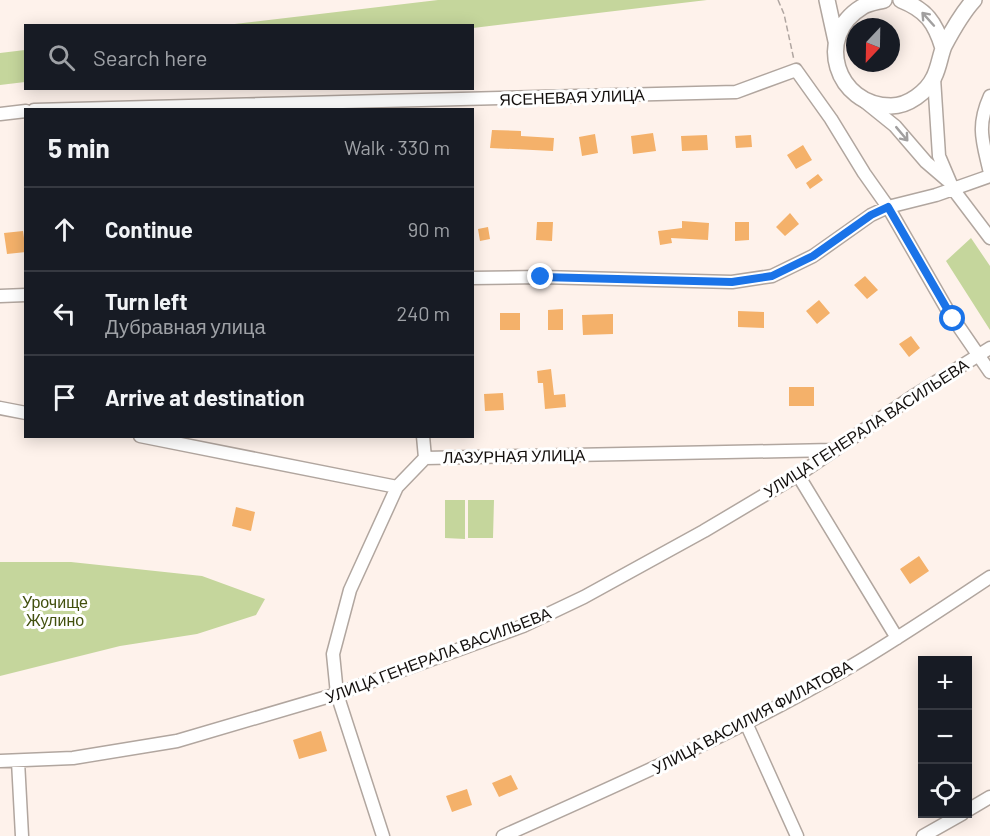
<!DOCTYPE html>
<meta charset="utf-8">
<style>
body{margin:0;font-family:Barlow,sans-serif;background:#20242c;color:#f1f3f6}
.controls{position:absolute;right:18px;bottom:18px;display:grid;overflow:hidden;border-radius:0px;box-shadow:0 3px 15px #0003}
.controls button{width:54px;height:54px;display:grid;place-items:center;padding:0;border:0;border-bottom:2px solid #363941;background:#171b24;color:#f1f3f6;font:30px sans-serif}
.compass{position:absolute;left:846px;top:18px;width:54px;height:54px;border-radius:50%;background:#171b24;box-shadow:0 3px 15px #0003;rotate:202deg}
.stop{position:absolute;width:18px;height:18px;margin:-14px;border:4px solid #1a73e8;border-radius:50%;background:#fff}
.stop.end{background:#1a73e8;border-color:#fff;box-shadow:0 2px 6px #0008}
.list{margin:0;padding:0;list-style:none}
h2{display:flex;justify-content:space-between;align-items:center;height:78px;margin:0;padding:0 24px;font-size:26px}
h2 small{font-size:20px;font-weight:400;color:#9ea1a6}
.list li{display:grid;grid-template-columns:39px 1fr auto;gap:18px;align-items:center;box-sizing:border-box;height:84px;padding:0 24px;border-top:2px solid #363941}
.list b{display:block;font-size:22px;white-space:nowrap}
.list p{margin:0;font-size:20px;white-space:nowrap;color:#9ea1a6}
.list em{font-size:20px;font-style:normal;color:#9ea1a6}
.icon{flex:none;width:33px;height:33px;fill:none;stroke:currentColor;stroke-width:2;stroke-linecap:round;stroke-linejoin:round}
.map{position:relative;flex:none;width:990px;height:836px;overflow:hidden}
.search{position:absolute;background:#171b24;box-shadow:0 3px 15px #0003;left:24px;top:24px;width:450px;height:66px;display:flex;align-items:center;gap:15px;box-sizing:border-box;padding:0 21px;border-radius:0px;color:#9ea1a6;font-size:22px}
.panel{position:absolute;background:#171b24;box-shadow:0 3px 15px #0003;left:24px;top:108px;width:450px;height:330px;border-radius:0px}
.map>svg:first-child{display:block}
</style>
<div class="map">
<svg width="990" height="836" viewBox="0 0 990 836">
<rect width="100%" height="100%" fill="#fef2eb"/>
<path fill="#c5d69c" d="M438 0H707L473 28 472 26 226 25Z
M25 50V82L0 85V53Z
M971 238 990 266V330L946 261Z
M445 500H465V539L445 538Z
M468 500H494L493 538H468Z
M0 562H71L202 576 265 599 256 615 197 634 120 646 0 676Z"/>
<path fill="#f4b16a" d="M492 130 521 131V136L554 138 553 151 490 148Z
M653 133 656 151 633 154 631 136Z
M595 134 598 153 582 156 579 137Z
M707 135 708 150 682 151 681 136Z
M751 135 752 147 736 148 735 136Z
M803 145 812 160 796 169 787 155Z
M818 174 823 180 810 189 806 183Z
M790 213 799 224 785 236 776 227Z
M682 221 709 223 708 240 671 238 672 243 660 245 658 231 682 228Z
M537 222H553L552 241 536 240Z
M735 222H749V240L735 241Z
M488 227 490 239 480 241 478 229Z
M23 231 26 252 7 254 4 233Z
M865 276 878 290 867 299 854 285Z
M819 300 830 313 817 324 806 311Z
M563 309V330H548V310Z
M738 311 764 312V328L738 327Z
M500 313H520V330H500Z
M613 314V334L583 335 582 315Z
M911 336 920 348 909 357 899 344Z
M551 369 554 395 565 394 566 407 545 409 543 383H538L537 371Z
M789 387H814V406H789Z
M503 393 504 410 485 411 484 394Z
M236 507 255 512 251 531 232 526Z
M919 556 929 571 910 584 900 569Z
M321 731 327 751 299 759 293 740Z
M511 775 518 789 499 797 492 783Z
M467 789 472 805 452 812 446 796Z"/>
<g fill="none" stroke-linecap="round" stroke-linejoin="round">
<g stroke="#b1a69f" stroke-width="15">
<path id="minor" d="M934 78 939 156 953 189 990 238
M990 96C976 127 983 142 990 173
M864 101 895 126 926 162 947 180
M34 110 736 92 796 70 831 119 864 173 888 207 948 311 990 372
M0 114 26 111
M472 278 541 277 732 282 772 276 813 256 871 215 888 207 936 195 990 176
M0 296 26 295
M0 408 26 413
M140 436 397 487
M423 436 425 458
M798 475 897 638
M746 723 797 836
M0 761 73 758 177 741 337 694 523 626 584 597 704 531 798 475 915 395 990 348
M18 761 22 836
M968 810 990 797
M383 836 337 694 333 654 350 590 397 487 425 458 833 450
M503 836C620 784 737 732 848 668 896 640 943 608 990 577
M923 836 962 814"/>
</g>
<g stroke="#b1a69f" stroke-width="18">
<path id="major" d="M827 0 836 41
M884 0C877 2 868 3 862 7 814 36 836 106 891 106 908 106 927 92 934 77 939 67 940 56 944 46 952 31 962 13 974 0
M901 0C926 10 935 22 943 48"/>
</g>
<path stroke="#b0a6a1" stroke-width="1.5" stroke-dasharray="6 3" stroke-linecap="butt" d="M778 0 784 14 794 60"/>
<use href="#minor" stroke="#fff" stroke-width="12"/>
<use href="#major" stroke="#fff" stroke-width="15"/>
</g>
<defs><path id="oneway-shaft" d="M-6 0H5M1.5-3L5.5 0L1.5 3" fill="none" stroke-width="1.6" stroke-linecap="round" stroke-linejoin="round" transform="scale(1.5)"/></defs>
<g stroke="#a19f9f">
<use href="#oneway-shaft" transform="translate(928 19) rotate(-132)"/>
<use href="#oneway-shaft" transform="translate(902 134) rotate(50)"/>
</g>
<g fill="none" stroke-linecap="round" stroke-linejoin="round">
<path stroke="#1a73e8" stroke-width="8" d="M541 277 732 282 772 276 813 256 871 215 888 207 953 319"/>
</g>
<g text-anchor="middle" stroke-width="6" stroke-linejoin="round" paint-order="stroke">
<g font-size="16" fill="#14100e" stroke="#fff">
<text transform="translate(572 97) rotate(-2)" y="6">ЯСЕНЕВАЯ УЛИЦА</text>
<text transform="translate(866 428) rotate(-33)" y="6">УЛИЦА ГЕНЕРАЛА ВАСИЛЬЕВА</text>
<text transform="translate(514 456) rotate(-1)" y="6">ЛАЗУРНАЯ УЛИЦА</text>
<text transform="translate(438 655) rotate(-21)" y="6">УЛИЦА ГЕНЕРАЛА ВАСИЛЬЕВА</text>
<text transform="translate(752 717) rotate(-28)" y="6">УЛИЦА ВАСИЛИЯ ФИЛАТОВА</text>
</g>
<g font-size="16" fill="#42500e" stroke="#fff">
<text x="55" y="608">Урочище<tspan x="55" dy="18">Жулино</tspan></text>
</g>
</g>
</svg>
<div class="controls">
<button>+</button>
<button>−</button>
<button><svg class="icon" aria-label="locate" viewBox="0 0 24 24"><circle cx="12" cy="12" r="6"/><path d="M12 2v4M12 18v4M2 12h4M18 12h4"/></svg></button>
</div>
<svg class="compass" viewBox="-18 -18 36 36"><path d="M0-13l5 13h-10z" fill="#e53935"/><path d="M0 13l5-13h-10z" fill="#9ea1a6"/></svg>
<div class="stop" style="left:953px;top:319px"></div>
<div class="stop end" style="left:541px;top:277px"></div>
<div class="search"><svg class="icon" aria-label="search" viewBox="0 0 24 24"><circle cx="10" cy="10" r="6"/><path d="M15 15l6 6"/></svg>Search here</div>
<section class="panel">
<h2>5 min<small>Walk · 330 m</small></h2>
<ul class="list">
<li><svg class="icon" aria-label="ahead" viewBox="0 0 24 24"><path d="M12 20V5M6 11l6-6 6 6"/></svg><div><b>Continue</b></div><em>90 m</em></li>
<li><svg class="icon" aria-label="left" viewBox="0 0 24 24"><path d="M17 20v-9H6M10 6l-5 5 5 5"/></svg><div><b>Turn left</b><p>Дубравная улица</p></div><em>240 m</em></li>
<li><svg class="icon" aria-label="arrive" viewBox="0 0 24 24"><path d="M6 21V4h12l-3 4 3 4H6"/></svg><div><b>Arrive at destination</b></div></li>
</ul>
</section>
</div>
